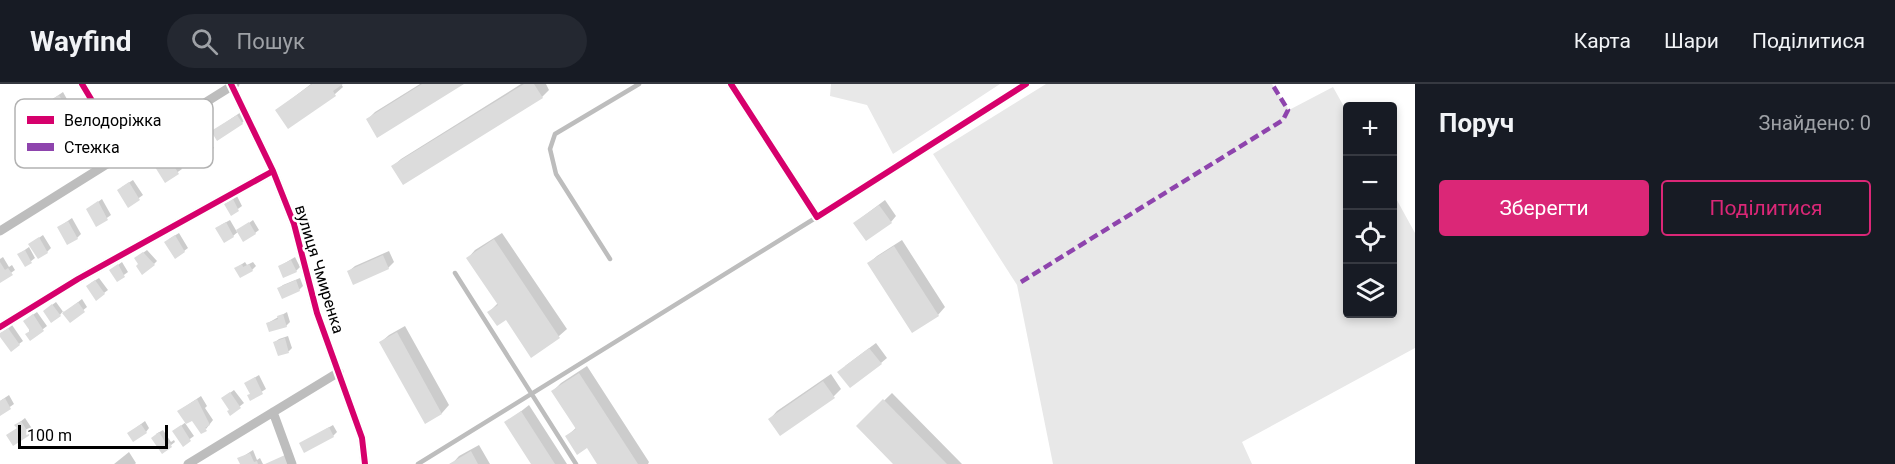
<!DOCTYPE html>
<html lang="uk">
<meta charset="utf-8">
<style>
body{margin:0;font-family:Roboto,sans-serif;background:#242831;color:#f1f3f6}
.controls{position:absolute;right:18px;top:18px;display:grid;overflow:hidden;border-radius:6px;box-shadow:0 3px 9px #0003}
.controls button{width:54px;height:54px;display:grid;place-items:center;padding:0;border:0;border-bottom:2px solid #363941;background:#171b24;color:#f1f3f6;font:30px sans-serif}
.scale{position:absolute;left:18px;bottom:15px;width:150px;box-sizing:border-box;padding-left:6px;border:3px solid #000;border-top:0;font-size:16px;line-height:21px;white-space:nowrap;color:#000;-webkit-text-stroke:4px #fff;paint-order:stroke}
.list{margin:0;padding:0;list-style:none}
h2{display:flex;justify-content:space-between;align-items:center;height:78px;margin:0;padding:0 24px;font-size:26px}
h2 small{font-size:20px;font-weight:400;color:#9ea1a6}
.actions{display:flex;gap:12px;padding:18px 24px}
.actions a{flex:1;padding:14px 0;border:2px solid #db2777;border-radius:6px;text-align:center;font-size:21px;color:#db2777}
.actions .main{background:#db2777;color:#fff}
.icon{flex:none;width:33px;height:33px;fill:none;stroke:currentColor;stroke-width:2;stroke-linecap:round;stroke-linejoin:round}
.map{position:relative;flex:none;width:1415px;height:380px;overflow:hidden}
header{display:flex;align-items:center;gap:36px;box-sizing:border-box;height:84px;padding:0 30px;background:#171b24;border-bottom:2px solid #363941}
header strong{font-size:28px}
nav{display:flex;gap:33px;margin-inline-start:auto;font-size:21px}
.search{width:420px;height:54px;background:#242831;display:flex;align-items:center;gap:15px;box-sizing:border-box;padding:0 21px;border-radius:33px;color:#9ea1a6;font-size:22px}
main{display:flex}
aside{flex:1;background:#171b24}
.map>svg:first-child{display:block}
</style>
<header>
<strong>Wayfind</strong>
<div class="search"><svg class="icon" aria-label="search" viewBox="0 0 24 24"><circle cx="10" cy="10" r="6"/><path d="M15 15l6 6"/></svg>Пошук</div>
<nav><a>Карта</a><a>Шари</a><a>Поділитися</a></nav>
</header>
<main>
<div class="map">
<svg width="1415" height="380" viewBox="0 0 1415 380">
<rect width="100%" height="100%" fill="#fff"/>
<path fill="#e8e8e8" d="M831 0H1000L893 70 867 21 830 12Z
M1046 0H1272L1289 26 1333 3 1347 28 1348 230H1392L1393 109 1415 149V264L1242 358 1252 380H1053L1017 201 933 70Z"/>
<path fill="#0003" d="M311 0H341L343 3 335 10 289 43 277 26Z
M420 0H461L367 36 375 28Z
M521 0H546L549 6 542 13 393 82 401 75Z
M63 8 73 26 70 30 44 21Z
M241 28 246 35 242 39 213 47Z
M203 54 209 63 212 61 214 64 194 78 190 62Z
M173 71 182 85 165 97 157 83Z
M133 96 143 111 128 122 122 103Z
M237 112 242 122 231 130 226 120Z
M102 115 111 131 97 141 88 125Z
M885 116 896 132 891 138 861 134Z
M72 134 81 150 77 154 59 143Z
M230 136 237 148 253 136 259 146 255 149 239 147 233 152 221 141Z
M179 149 188 164 184 167 169 155Z
M502 149 567 245 559 252 531 271 506 234 489 228 498 219 468 174 475 166Z
M43 151 51 164 47 168 30 160Z
M902 156 945 223 938 231 869 179 877 172Z
M29 163 35 174 26 181 19 170Z
M147 166 157 177 154 180 140 171Z
M389 167 394 178 388 184 349 187 355 182Z
M3 173 9 183 12 181 15 186 0 197V175Z
M295 173 300 183 296 187 280 182Z
M122 178 128 188 117 196 111 186Z
M245 178 247 181 253 178 256 182 252 186 236 184Z
M99 194 108 206 104 209 91 199Z
M300 194 303 202 299 206 279 204 283 201Z
M82 215 87 223 70 237 63 227 60 231 48 224 56 218 64 229Z
M37 228 47 242 30 255 28 234Z
M287 228 290 238 286 242 268 239Z
M12 241 23 257 19 260 0 251Z
M405 242 449 321 442 329 425 338 381 258 389 251Z
M288 252 292 264 289 267 279 270 275 258 279 255Z
M876 259 887 274 881 279 845 282Z
M587 282 649 378 648 380H599L588 362 567 352 577 343 553 307 561 299Z
M831 290 841 305 834 312 770 335 777 327Z
M259 291 266 305 250 315 251 309 246 299Z
M234 306 244 319 230 330 227 311Z
M892 309 962 380H895L858 342Z
M9 311 14 320 0 330V317Z
M201 312 207 322 205 324 213 336 206 345 192 335 185 339 194 352 183 360 178 344 186 338 183 324Z
M529 321 567 380H532L506 339Z
M25 334 33 346 14 360 20 338Z
M145 337 149 344 146 348 129 349Z
M333 341 337 348 333 352 300 360Z
M163 346 171 358 174 356 175 358 162 368 156 350Z
M479 361 490 380H452L459 372Z
M253 366 257 376 260 374 263 380H241L239 375Z
M129 368 136 379 135 380H114Z"/>
<path fill="#dcdcdc" d="M312 0H343L333 7 336 12 288 45 275 26Z
M422 0H464L377 54 366 35Z
M524 0H534L543 14 403 101 391 82Z
M59 11 71 31 54 41 42 21Z
M237 31 243 40 217 57 211 47Z
M169 74 179 90 165 99 155 83Z
M129 98 140 116 128 124 117 106Z
M233 115 239 127 231 132 224 120Z
M98 117 108 136 96 143 86 125Z
M879 121 892 139 866 157 853 139Z
M68 137 78 155 67 161 57 143Z
M226 138 234 153 224 159 215 144Z
M249 138 256 150 243 158 236 146Z
M175 151 185 168 175 175 164 158Z
M39 153 48 169 38 175 28 160Z
M494 155 560 254 531 274 506 236 497 242 487 228 498 221 466 174Z
M894 162 939 232 912 249 867 179Z
M25 166 32 179 25 183 17 170Z
M143 168 155 181 142 191 136 182 138 180 134 174Z
M383 171 389 185 353 201 347 187Z
M291 176 297 188 283 194 278 182Z
M0 178 5 186 8 184 13 191 0 199Z
M118 180 125 193 117 198 109 186Z
M242 180 243 183 249 180 253 187 240 194 234 184Z
M95 196 105 210 96 217 86 202Z
M296 196 300 207 282 215 277 204Z
M78 218 85 228 70 239 62 229Z
M52 220 61 232 51 239 43 227Z
M33 230 44 247 30 257 25 250 30 247 23 237Z
M283 230 287 243 269 248 266 239 278 235 277 232Z
M8 244 20 261 11 268 0 253V249Z
M397 248 442 330 425 340 379 258Z
M285 254 289 269 278 272 273 258Z
M869 264 882 280 850 304 837 288Z
M579 289 638 380H597L587 364 577 371 565 352 576 345 551 307Z
M255 293 263 310 250 317 247 311 250 310 244 299Z
M823 297 835 314 780 352 768 335Z
M230 308 241 324 230 332 227 327 229 326 221 314Z
M5 314 11 325 0 332V317Z
M197 315 210 341 205 344 207 347 201 350 192 337 186 340 177 327Z
M883 315 947 380H893L856 342Z
M521 327 555 380H531L504 338Z
M21 337 30 351 13 362 6 351 17 344 14 341Z
M141 340 147 349 133 358 127 349Z
M181 341 191 357 183 363 172 347Z
M329 343 334 353 304 369 299 359Z
M159 348 167 361 170 359 172 363 162 370 151 354Z
M471 367 478 380H449Z
M250 369 254 378 257 377 258 380H240L237 374Z
M285 371 289 380H265Z"/>
<g fill="none" stroke-linecap="round" stroke-linejoin="round">
<path stroke="#bdbdbd" stroke-width="4.5" d="M610 175 556 90 550 65 555 50 639 0
M455 189 576 380
M418 380 817 133"/>
<path stroke="#bdbdbd" stroke-width="9" d="M82 0 106 40 111 78
M231 0 273 87 294 140 317 229 362 354 365 380
M731 0 817 133 1026 0
M0 147 235 0
M0 243 78 195 273 87
M273 328 292 380
M188 380 339 288"/>
<path stroke="#8e44ad" stroke-width="4.5" stroke-dasharray="9 4.5" stroke-linecap="butt" d="M1021 198 1283 36 1288 26 1272 0"/>
<g stroke="#fff" stroke-width="10">
<path id="cycleway" d="M82 0 106 40 111 78
M231 0 273 87 294 140 317 229 362 354 365 380
M731 0 817 133 1026 0
M0 243 78 195 273 87"/>
</g>
<use href="#cycleway" stroke="#d6006c" stroke-width="6"/>
</g>
<g text-anchor="middle" stroke-width="5" stroke-linejoin="round" paint-order="stroke">
<g font-size="16" fill="#000" stroke="#fff">
<text transform="translate(320 185) rotate(73)" y="6">вулиця Чмиренка</text>
</g>
</g>
<rect x="15" y="15" width="198" height="69" rx="9" fill="#fff" stroke="#b2b2b2" stroke-width="1.5"/>
<rect x="27" y="32" width="27" height="8" fill="#d6006c"/>
<rect x="27" y="59" width="27" height="8" fill="#8e44ad"/>
<g font-size="16" fill="#000">
<text x="64" y="42">Велодоріжка</text>
<text x="64" y="69">Стежка</text>
</g>
</svg>
<div class="controls">
<button>+</button>
<button>−</button>
<button><svg class="icon" aria-label="locate" viewBox="0 0 24 24"><circle cx="12" cy="12" r="6"/><path d="M12 2v4M12 18v4M2 12h4M18 12h4"/></svg></button>
<button><svg class="icon" aria-label="layers" viewBox="0 0 24 24"><path d="M12 4l9 5-9 5-9-5zM3 14l9 5 9-5"/></svg></button>
</div>
<div class="scale">100 m</div>
</div>
<aside>
<h2>Поруч<small>Знайдено: 0</small></h2>
<ul class="list">
</ul>
<div class="actions"><a class="main">Зберегти</a><a>Поділитися</a></div>
</aside>
</main>
